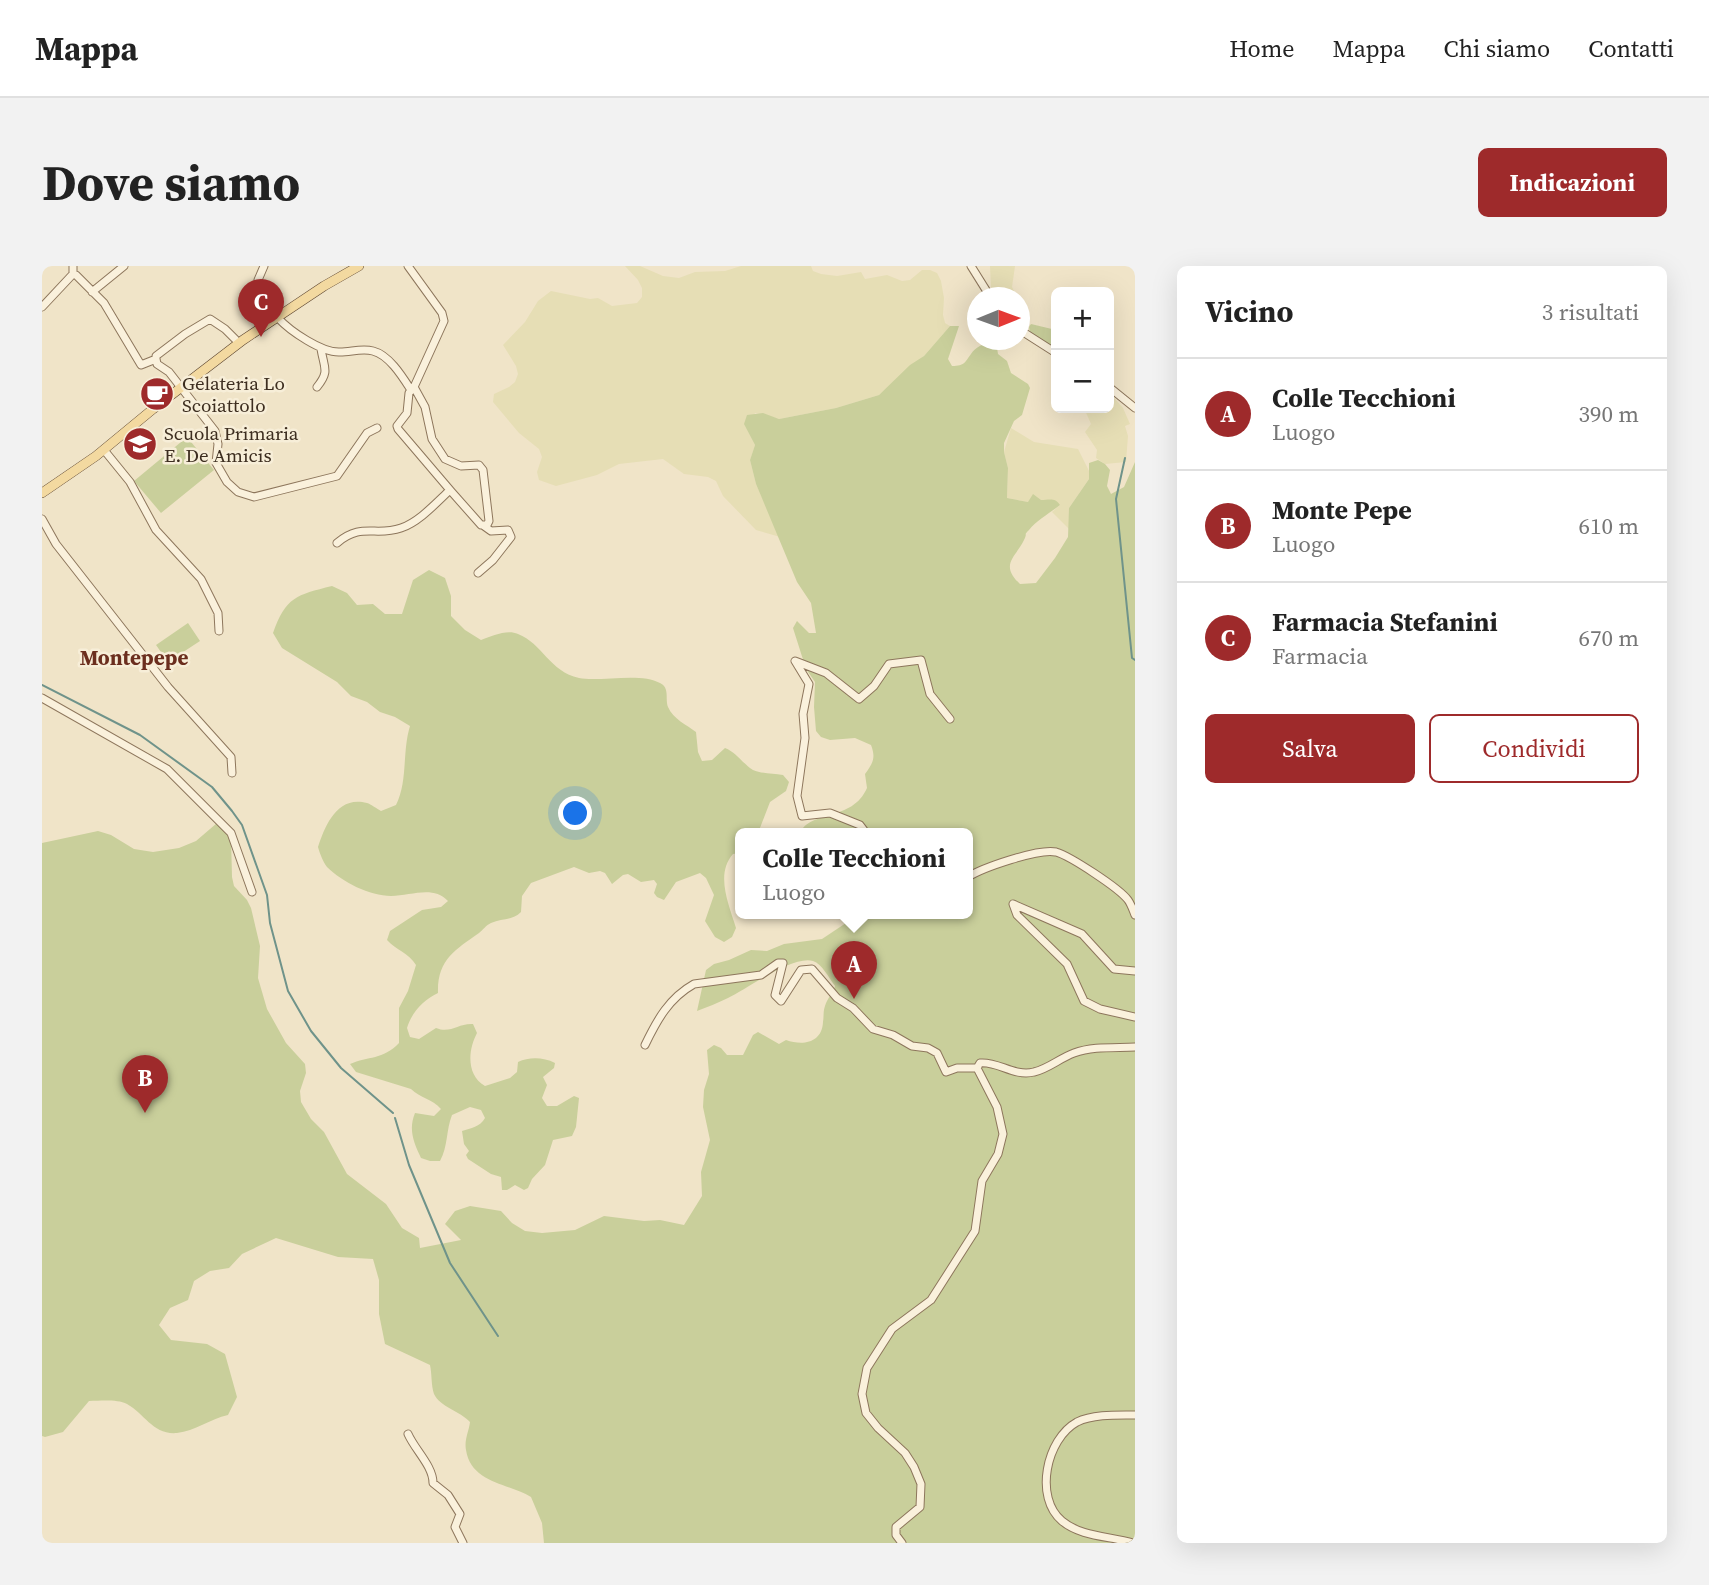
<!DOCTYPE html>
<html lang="it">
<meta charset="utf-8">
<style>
body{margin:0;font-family:"Source Serif 4",serif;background:#f2f2f2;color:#222}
.controls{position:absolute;right:21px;top:21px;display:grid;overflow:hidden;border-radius:10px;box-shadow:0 7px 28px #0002}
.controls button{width:63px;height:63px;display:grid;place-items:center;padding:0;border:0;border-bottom:2px solid #e0e0e0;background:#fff;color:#222;font:35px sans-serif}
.compass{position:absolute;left:925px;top:21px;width:63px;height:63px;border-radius:50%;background:#fff;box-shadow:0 7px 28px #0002;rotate:89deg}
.you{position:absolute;left:534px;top:548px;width:24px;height:24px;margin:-18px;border:5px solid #fff;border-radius:50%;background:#1a73e8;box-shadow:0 0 0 10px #1a73e833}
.badge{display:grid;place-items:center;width:46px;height:46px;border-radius:50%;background:#9e2a2b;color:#fff;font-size:23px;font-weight:700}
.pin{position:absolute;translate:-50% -58px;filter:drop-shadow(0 2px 4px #0008)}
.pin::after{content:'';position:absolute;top:37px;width:24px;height:21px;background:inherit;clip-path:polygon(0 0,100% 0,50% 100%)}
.popup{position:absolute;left:693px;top:562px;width:238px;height:91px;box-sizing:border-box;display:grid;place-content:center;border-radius:10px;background:#fff;filter:drop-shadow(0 2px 5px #0005);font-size:23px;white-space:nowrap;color:#767676}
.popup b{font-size:26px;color:#222}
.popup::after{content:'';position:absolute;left:50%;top:100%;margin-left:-14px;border:14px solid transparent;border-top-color:#fff}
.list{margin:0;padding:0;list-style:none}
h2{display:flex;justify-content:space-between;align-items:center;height:91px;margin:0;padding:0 28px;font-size:30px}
h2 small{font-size:23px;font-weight:400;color:#767676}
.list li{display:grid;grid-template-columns:46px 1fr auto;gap:21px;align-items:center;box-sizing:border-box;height:112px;padding:0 28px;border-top:2px solid #e0e0e0}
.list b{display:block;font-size:26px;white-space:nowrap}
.list p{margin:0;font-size:23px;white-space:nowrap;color:#767676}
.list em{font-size:23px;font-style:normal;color:#767676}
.actions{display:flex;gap:14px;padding:21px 28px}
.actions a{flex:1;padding:16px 0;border:2px solid #9e2a2b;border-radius:10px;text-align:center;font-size:24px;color:#9e2a2b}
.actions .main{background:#9e2a2b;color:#fff}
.map{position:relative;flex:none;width:1093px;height:1277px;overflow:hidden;border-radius:10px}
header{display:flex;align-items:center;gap:42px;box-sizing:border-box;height:98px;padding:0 35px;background:#fff;border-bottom:2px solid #e0e0e0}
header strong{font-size:33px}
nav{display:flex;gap:38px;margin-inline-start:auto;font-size:24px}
.intro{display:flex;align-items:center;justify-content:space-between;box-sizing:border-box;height:168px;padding:0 42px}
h1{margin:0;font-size:49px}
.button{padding:18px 32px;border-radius:10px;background:#9e2a2b;color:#fff;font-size:24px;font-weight:700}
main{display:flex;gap:42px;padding:0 42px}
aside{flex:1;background:#fff;border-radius:10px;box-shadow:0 7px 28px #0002}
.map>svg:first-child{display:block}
</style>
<header>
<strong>Mappa</strong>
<nav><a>Home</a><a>Mappa</a><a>Chi siamo</a><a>Contatti</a></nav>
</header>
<div class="intro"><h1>Dove siamo</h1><a class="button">Indicazioni</a></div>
<main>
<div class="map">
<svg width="1093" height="1277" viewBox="0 0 1093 1277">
<rect width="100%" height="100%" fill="#f0e4c8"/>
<path fill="#e6deb5" d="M583 0H598L621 10 637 12 653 6 683 5 699 0H769L771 5 779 8 795 10 819 6 823 13 845 9 860 15 868 14 880 4H888L895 7 899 15 902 32 901 49 903 57 908 60 882 90 837 129 794 142 737 153 713 147 706 165 713 179 708 194 714 218 738 271 714 264 681 230 674 215 666 211 642 208 621 193 577 198 555 209 514 220 497 214 495 206 500 191 497 183 477 167 451 136 452 128 467 121 473 116 476 108 474 100 461 79 483 56 496 35 509 25 548 33 556 32 570 40 595 37 600 31V22L596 14Z
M948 0H973L970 21 975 31H953L949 21Z
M1073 133 1081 142 1088 158 1083 160 1086 170 1084 196 1063 198 1054 192 1055 184 1043 166 1049 158 1042 142H1067V135Z
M969 162 992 176 1036 183 1047 205V213L1027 242V263L1010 246 1018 239 1004 234 986 236 965 232 966 202 962 186Z"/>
<path fill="#c9cf9b" d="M989 58 1014 64V83L988 67 987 61Z
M908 60H917L906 93 910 100C923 100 923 96 929 88 933 81 944 77 950 74L954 76 956 88 965 95 969 107 986 118 988 122 980 149 972 155 962 177V186L966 202 965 232 986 236 991 228 999 234C1007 234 1013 231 1018 239 1008 247 995 254 987 264 981 270 986 266 982 274 974 291 957 298 978 318L994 317 1013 292 1026 271 1027 242 1047 213V197L1056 194 1063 198 1068 204 1065 220 1069 228 1082 221 1093 196V1277H502L500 1257 489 1231C466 1217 429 1217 424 1184 422 1174 427 1165 428 1156 418 1145 398 1141 392 1128 389 1119 390 1108 388 1099L343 1078 337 1048V1014L331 993 296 991 234 972 200 988 187 1002 168 1005 152 1015 146 1034 128 1042 117 1059 129 1074 165 1078 183 1088 195 1131 186 1149C168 1153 153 1165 135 1167 111 1169 103 1148 85 1138 75 1133 58 1135 47 1135L21 1166 3 1171 0 1170V577L56 565 69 569 92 583 111 586 137 582 154 575 175 557 189 572 190 611 192 620 205 634 209 642 218 680 216 712 225 743 244 777 263 798 264 807 258 825 259 836 269 853 282 866 305 908 344 938 360 962 377 972 378 982 419 974 403 958 413 945 428 940 459 945 470 957 483 965 500 967 533 964 562 950 602 955 618 954 642 959 660 930 659 906 668 874 661 841 662 824 667 808 665 784 672 779 679 782 685 789H701L711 769 716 766 737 778 744 774C761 780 780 777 781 756 782 750 781 745 783 740 785 732 791 728 793 720 787 712 780 698 771 695 751 689 705 723 686 732 676 737 665 741 655 745L664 704 672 698 687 694 709 684 725 685 742 678 780 673 819 647H926V567H758C768 544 810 556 825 522L823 508C831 497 834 492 829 479L813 472 788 474 779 471 774 465 772 441 773 416 764 403 751 362 755 355 767 367H774L769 337 755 316 714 218 708 194 713 179 702 158 705 149 721 147 737 153 794 142 837 129 868 99 882 90Z
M145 171 172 204 119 247 92 215Z
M387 304 403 312 409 330V350L423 364 439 374C450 370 465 363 476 368 500 377 508 406 537 412 558 416 599 406 618 417 628 422 623 432 626 441 631 453 645 459 654 466L656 486 660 495 670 494 683 482C694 486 700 497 711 504 720 508 731 507 741 509L747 516 744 525 728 536 716 567H698V587L691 588C673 608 687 639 694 662L690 671 682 676 673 671 663 655 672 629 664 612 658 607 634 616 622 634 615 631 612 627 615 618 612 614 599 616 586 608 581 609 570 618 563 607 558 605 547 607 532 601 489 617 480 630 479 646C470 655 460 652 449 657 444 659 441 664 437 667 413 684 395 694 396 727 381 734 370 746 365 762L368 771 377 773 394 762C409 768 416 757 431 758L435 767C426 784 424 809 443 820L468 812 475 806 476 796C487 791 501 791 513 797L512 802 501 811 505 819 500 832 505 840H515L532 830 537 832 534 861 530 870 511 874 503 899 490 913 486 922 482 924 473 919 465 924H460L459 911 449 908 426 893 424 889 427 885 422 878 420 865C429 862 438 861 443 852L439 844 428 841 410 849C404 864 406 881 398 895H388L379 892C372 877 366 864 373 847L392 850 399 843C391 833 378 832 369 823L314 806 308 798C326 790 341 794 357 777V742L366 725 374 699C367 687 354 684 345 674L348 665 380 644 399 641 406 635C391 619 369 630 349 630 328 630 300 616 285 601 281 596 278 588 276 581 283 560 295 529 325 537 329 538 335 543 339 545L354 539C366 515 360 486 368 460L353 451 338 446 325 436 309 430 295 416 240 382 231 367C244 331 254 329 290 320L305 327 315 339 331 338 343 348H360L371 314Z
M146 357 158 375 126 396 114 379Z"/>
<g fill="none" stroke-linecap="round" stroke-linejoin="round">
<path stroke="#6f938a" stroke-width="2" d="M1083 192 1074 233 1090 392 1093 394
M0 419 98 469 170 521 190 545 200 559 225 629 228 657 246 725 269 765 299 802 351 847
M353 852 367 899 408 997 456 1070"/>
<g stroke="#8d765c" stroke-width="9">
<path id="minor" d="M366 0 400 47 402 55 372 121 367 127 365 147 355 160 356 163 408 224
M929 0 949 32
M31 8 34 9 62 37 99 99 114 93V90L143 68 168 53 183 63 197 77
M50 26 82 0
M220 34 216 14 222 0
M0 41 31 8V0
M236 52C248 65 280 87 298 86 309 86 320 82 331 85 347 89 360 110 369 124
M978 64 1014 87
M114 93 115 98 127 106 173 165 176 178 174 197 185 216 196 226 212 231 295 210 325 167 335 162
M275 121C288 105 282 102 279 83
M1067 121 1093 142
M62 184 88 216 114 264 159 313 176 347 177 365
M0 253 14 278 126 421 189 491 190 507
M295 277C320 256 333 271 359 262 377 256 394 237 408 224L439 259H445L447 255 441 204 437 199 419 200 403 193 390 173 383 141 372 121
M436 307 451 294 469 271 466 264 449 265 442 260
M0 432 125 503 189 567 210 626
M824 567 818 559 788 547 760 550 755 530 763 472 761 448 767 418 753 395 784 407 817 433 832 420 847 398 879 394 888 428 908 453
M926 611C940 602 997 582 1014 586 1028 590 1077 622 1086 634 1089 638 1091 644 1093 649
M1093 705 1072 703 1040 668 971 638 975 649 1025 698 1042 735 1058 743 1093 751
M603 779C615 754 627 732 652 718L719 709 736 697H741L733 729 739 735 759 704 770 703 795 732 811 742 831 763 851 769 870 780 886 782 895 787 904 806 915 802H935
M366 1168C373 1184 391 1200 391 1217L406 1229 418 1248 413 1261 421 1277
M860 1277 854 1269V1261L878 1241 879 1218 872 1201 863 1187 836 1162 824 1147 820 1128 825 1102 850 1063 889 1034 933 965 940 915 956 888 961 868 955 841 935 802 938 797C956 795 972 811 992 806 1006 803 1018 792 1032 787 1051 780 1073 782 1093 781
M1091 1277C1068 1270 1039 1271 1020 1255 992 1232 1004 1173 1035 1156 1051 1148 1075 1149 1093 1149"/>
</g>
<g stroke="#5b4430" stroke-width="10">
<path id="major" d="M0 227 54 190 111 143 201 74 282 20 317 0"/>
</g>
<use href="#minor" stroke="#faf1dc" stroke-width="7"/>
<use href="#major" stroke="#f3d9a0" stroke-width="9"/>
</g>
<defs>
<g id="cafe-disc" transform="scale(1.75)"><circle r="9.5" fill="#9e2a2b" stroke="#f7eed8"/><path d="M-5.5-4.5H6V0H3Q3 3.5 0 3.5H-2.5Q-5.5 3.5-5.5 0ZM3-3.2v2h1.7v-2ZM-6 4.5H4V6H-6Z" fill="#fff"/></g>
<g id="school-disc" transform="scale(1.75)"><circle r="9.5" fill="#9e2a2b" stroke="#f7eed8"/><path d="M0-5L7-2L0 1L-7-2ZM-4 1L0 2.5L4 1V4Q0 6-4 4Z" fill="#fff"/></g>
</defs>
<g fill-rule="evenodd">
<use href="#cafe-disc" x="115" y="128"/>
<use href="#school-disc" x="98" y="178"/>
</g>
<g text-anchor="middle" stroke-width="5" stroke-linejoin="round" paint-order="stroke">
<g font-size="19" fill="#3d2e20" stroke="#f7eed8" text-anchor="start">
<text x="140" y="124">Gelateria Lo<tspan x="140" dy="22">Scoiattolo</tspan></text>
<text x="122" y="174">Scuola Primaria<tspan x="122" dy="22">E. De Amicis</tspan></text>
</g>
<g font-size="21" font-weight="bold" fill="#6b2e1e" stroke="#f7eed8">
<text x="92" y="399">Montepepe</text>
</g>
</g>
</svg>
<div class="controls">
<button>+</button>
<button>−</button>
</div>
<svg class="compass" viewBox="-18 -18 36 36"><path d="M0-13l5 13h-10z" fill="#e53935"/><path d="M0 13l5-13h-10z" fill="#767676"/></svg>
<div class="you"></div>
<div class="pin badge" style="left:812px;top:733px">A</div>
<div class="popup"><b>Colle Tecchioni</b>Luogo</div>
<div class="pin badge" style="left:103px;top:847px">B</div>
<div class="pin badge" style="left:219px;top:71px">C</div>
</div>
<aside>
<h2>Vicino<small>3 risultati</small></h2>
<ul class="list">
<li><span class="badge">A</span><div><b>Colle Tecchioni</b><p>Luogo</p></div><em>390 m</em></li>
<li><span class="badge">B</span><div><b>Monte Pepe</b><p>Luogo</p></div><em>610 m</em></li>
<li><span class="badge">C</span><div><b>Farmacia Stefanini</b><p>Farmacia</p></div><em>670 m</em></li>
</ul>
<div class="actions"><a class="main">Salva</a><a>Condividi</a></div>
</aside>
</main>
